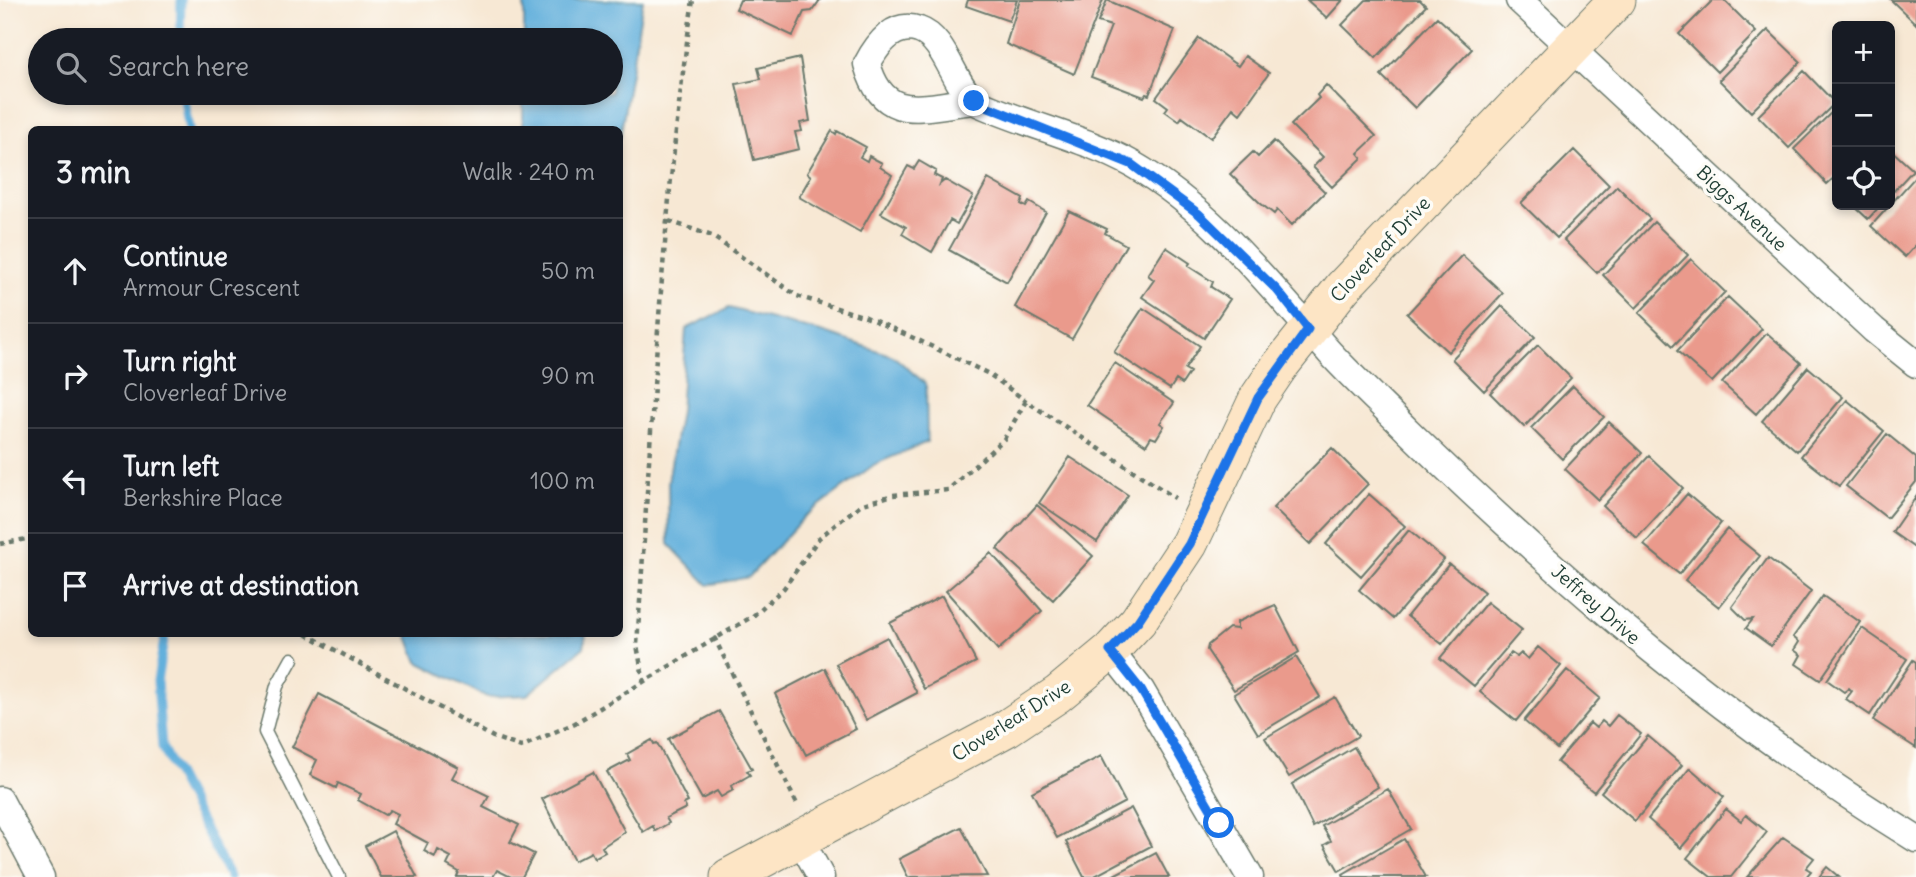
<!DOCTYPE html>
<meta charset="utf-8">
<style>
body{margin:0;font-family:Delius,sans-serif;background:#242831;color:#f1f3f6}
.controls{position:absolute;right:21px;top:21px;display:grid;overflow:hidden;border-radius:10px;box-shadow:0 4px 10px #0003}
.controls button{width:63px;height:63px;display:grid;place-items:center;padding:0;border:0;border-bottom:2px solid #363941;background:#171b24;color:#f1f3f6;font:35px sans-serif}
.stop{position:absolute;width:21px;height:21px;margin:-16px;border:5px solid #1a73e8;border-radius:50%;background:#fff}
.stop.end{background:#1a73e8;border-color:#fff;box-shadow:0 2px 7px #0008}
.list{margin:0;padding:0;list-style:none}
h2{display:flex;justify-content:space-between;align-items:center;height:91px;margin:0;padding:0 28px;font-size:30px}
h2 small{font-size:23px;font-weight:400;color:#9ea1a6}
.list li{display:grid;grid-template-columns:46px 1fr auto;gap:21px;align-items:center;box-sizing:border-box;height:105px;padding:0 28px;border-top:2px solid #363941}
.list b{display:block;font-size:26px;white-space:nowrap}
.list p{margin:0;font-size:23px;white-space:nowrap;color:#9ea1a6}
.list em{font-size:23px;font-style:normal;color:#9ea1a6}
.icon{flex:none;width:38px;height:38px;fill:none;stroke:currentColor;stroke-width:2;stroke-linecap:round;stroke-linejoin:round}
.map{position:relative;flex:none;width:1916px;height:877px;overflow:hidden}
.search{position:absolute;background:#171b24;box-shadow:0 4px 10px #0003;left:28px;top:28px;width:595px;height:77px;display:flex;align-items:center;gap:18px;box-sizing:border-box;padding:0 24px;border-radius:38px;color:#9ea1a6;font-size:26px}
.panel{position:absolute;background:#171b24;box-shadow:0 4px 10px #0003;left:28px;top:126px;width:595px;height:511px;border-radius:10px}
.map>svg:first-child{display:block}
</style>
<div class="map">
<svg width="1916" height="877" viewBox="0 0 1916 877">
<rect width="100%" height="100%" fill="#fdfcf7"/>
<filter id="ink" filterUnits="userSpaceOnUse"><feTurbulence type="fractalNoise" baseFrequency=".0143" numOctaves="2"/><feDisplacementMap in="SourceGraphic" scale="14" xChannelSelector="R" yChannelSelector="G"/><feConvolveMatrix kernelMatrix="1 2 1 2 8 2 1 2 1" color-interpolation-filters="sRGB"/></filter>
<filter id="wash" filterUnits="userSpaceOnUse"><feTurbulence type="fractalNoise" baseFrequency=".00686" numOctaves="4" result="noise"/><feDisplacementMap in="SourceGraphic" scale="28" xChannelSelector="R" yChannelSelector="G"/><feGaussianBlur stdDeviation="1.57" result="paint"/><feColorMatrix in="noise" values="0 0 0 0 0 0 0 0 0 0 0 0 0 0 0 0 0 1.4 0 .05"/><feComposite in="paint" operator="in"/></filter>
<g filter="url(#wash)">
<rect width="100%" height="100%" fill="#f7e8d4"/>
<path fill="#63b0dc" stroke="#417688" stroke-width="2" d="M524 0H643L620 138V130L523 129V93H611V40H524Z
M729 308 825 333 893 356 926 384 927 442 875 464 804 517 749 577 708 585 669 544 668 482 680 411 686 329Z
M407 634H586L584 647 527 695 487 697 418 662Z"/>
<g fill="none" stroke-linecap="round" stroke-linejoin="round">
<path stroke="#63b0dc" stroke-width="9" d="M180 40 181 0
M183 93 189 130
M165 634 157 681 162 747 230 877"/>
</g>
<g id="blocks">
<path fill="#ea9a8c" d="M740 0H820L812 11 804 12 793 36 736 9Z
M968 0H1017L1009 21 966 6Z
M1020 0H1103L1074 74 1006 44Z
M1107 0 1175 30 1149 95 1146 94 1144 97 1091 77 1111 26 1098 22Z
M1307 0H1343L1327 18Z
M1366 0H1420L1426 6 1376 58 1342 25Z
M1713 0H1724L1756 32 1717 72 1679 34Z
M1891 0H1916V24Z
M1437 17 1472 49 1415 108 1381 75Z
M1768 30 1801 62 1751 112 1719 80Z
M1199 38 1238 66 1245 56 1269 73 1240 114 1233 108 1211 138 1182 117 1179 121 1165 111 1168 107 1156 98Z
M800 58 810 121 800 123 802 131 795 132 799 149 754 160 736 84 761 79 758 68Z
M1804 71 1835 103 1789 148 1758 116Z
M1326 85 1376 136 1358 153 1362 158 1332 187 1313 167 1323 157 1291 125 1319 98 1317 95Z
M1837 107V175L1827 184 1794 149Z
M832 131 836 134 837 131 866 147 860 157 867 161 869 156 882 163 880 167 892 175 860 232 799 197 811 176 807 173Z
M1274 141 1325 192 1292 225 1277 210 1274 214 1260 203 1230 174 1253 152 1258 157Z
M1890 149 1913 170 1890 195Z
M1574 150 1609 185 1557 238 1521 203Z
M919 161 936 171 934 175 942 179 940 184 945 180 973 196 957 224 950 220 932 252 902 234 906 227 881 213 908 166 914 169Z
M1916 176V245L1905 257 1871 226Z
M988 179 1023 199 1021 204 1026 207 1029 202 1046 212 1007 282 949 250Z
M1617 186 1650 219 1597 273 1564 240Z
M1853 205H1881L1868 219Z
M1069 211 1107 229 1105 233 1126 245 1072 339 1015 307Z
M1654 222 1688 255 1636 308 1603 275Z
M1166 247 1190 263 1188 266 1213 282 1211 287 1230 299 1204 338 1142 297 1154 280 1148 275Z
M1462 255 1503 293 1448 352 1407 314Z
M1691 259 1725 292 1673 346 1639 313Z
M1728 297 1762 329 1712 382 1677 351Z
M1502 306 1535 337 1484 391 1452 359Z
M1143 308 1200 346 1185 369 1190 372 1182 384 1176 380 1170 389 1114 352Z
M1767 333 1801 363 1756 414 1722 383Z
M1538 345 1571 378 1524 427 1490 393Z
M1115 363 1174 403 1160 423 1164 426 1156 439 1151 437 1146 445 1087 405Z
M1808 367 1843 397 1797 451 1762 421Z
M1573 386 1604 417 1562 459 1531 428Z
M1847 400 1884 431 1839 486 1801 456Z
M1609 422 1642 453 1598 500 1565 469Z
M1887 434 1916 458V482L1887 518 1846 486Z
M1332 448 1368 484 1310 544 1273 508Z
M1649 456 1683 488 1637 538 1603 506Z
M1070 457 1128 495 1097 542 1039 503Z
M1369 494 1405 526 1361 576 1326 544Z
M1687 494 1721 523 1679 574 1644 545Z
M1916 497V549L1892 532Z
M1037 505 1093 556 1053 600 997 549Z
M1727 529 1760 556 1719 607 1685 580Z
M1409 530 1444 559 1393 619 1359 590Z
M991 553 1042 611 998 650 946 591Z
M1768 558 1811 591 1771 646 1746 628 1753 619 1745 620 1732 607Z
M1449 564 1484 592 1442 644 1407 616Z
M942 596 976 662 924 689 890 623Z
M1823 596 1860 622 1820 680 1796 664 1801 655 1794 650 1799 642 1793 637Z
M1487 602 1522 630 1474 686 1440 658Z
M1275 605 1299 652 1234 690 1207 650 1208 645 1229 628 1237 629V622Z
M1862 628 1907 659 1870 715 1846 699 1852 691 1849 688 1844 692 1827 680Z
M887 637 917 693 866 720 836 664Z
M1538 647 1561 666 1516 721 1480 692 1511 653 1517 657 1521 653 1528 659Z
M1296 657 1320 697 1258 734 1234 694Z
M1913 660 1916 662V748L1873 720Z
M825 668 856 729 806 755 775 694Z
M1567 670 1600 698 1557 749 1524 721Z
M319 694 458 767 452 778 489 796 483 807 519 825 510 842 534 854 522 877H511L497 870 493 877H457L459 872 447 865 451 857 438 850 435 857 424 851 428 843 393 824 398 814 390 810 385 815 358 800 361 794 338 783 336 788 310 775 317 760 292 747Z
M1335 697 1358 736 1289 777 1265 738Z
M719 711 752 769 747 771 750 775 731 786 733 790 721 797 717 791 702 799 668 739Z
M1617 715 1641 734 1594 792 1557 762 1590 723 1596 728 1602 721 1608 726Z
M1648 736 1682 765 1635 821 1601 792Z
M652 740 654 744 657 743 688 802 684 804 686 808 666 818 669 823 655 831 653 826 643 832 607 772 630 760 627 754Z
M1354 747 1378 787 1313 827 1292 784Z
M1101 756 1125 802 1057 838 1032 792Z
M1690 768 1724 797 1681 848 1648 819Z
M593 772 625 832 602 847 605 852 594 858 591 852 574 861 542 799Z
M1388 789 1411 829 1339 871 1324 845 1331 841 1322 826Z
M1131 808 1151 846 1093 877H1084L1066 842Z
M1726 809 1741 821 1746 815 1767 832 1731 877H1711L1687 858Z
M961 827 987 876 908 877 899 859Z
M393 831 417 877H381L365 846Z
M1783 837 1814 858 1806 868 1811 871 1806 877H1747Z
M1404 839 1426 877H1344L1343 874Z
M1156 853 1169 877H1110Z
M1827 867 1839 877H1819Z"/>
</g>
</g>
<g filter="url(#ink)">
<use href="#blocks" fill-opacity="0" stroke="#6b796c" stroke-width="2"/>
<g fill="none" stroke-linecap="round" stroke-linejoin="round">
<g stroke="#6b796c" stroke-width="15">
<path id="lane" d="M292 659 277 686 265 732 339 877"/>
</g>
<g stroke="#6b796c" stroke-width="29">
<path id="street" d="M1519 0 1874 330 1916 364
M973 101C923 106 884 125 867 64 877 45 894 21 919 30 947 39 955 92 978 103 1026 125 1088 139 1132 164 1212 210 1270 286 1330 353 1355 380 1382 405 1408 431 1567 586 1727 722 1916 839
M1110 651 1141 690 1250 877
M0 800 41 877
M800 839 821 877"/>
</g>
<g stroke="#6b796c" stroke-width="39">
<path id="secondary" d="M729 877 1007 728 1058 694 1110 651 1138 621 1189 544 1258 398 1279 367 1343 287 1617 0"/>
</g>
<path stroke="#6b796c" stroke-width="4.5" stroke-dasharray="5 5" stroke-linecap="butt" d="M669 221 712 236 797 296 866 317 916 339 989 374 1026 401
M0 544 32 538
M306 634 493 737 521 747 575 723 753 616 784 588 819 538 860 505 893 495 948 490 1004 439 1026 401 1175 498
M714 637 797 804
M644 683 637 645C652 430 661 213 693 0"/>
<use href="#lane" stroke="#fff" stroke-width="12"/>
<use href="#street" stroke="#fff" stroke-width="26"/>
<use href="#secondary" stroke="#fde5c5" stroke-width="37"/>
</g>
</g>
<g fill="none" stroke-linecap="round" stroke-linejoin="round" filter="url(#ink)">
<path stroke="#1a73e8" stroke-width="9" d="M974 101 1131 164 1199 214 1277 290 1308 329 1258 398 1189 544 1138 621 1110 651 1141 690 1219 823"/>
</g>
<g text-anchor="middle" stroke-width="7" stroke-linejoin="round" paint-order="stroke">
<g font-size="19" fill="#1f3d34" stroke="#fdfcf7">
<text transform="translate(1742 208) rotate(43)" y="7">Biggs Avenue</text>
<text transform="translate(1380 249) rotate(-47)" y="7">Cloverleaf Drive</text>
<text transform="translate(1596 604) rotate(41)" y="7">Jeffrey Drive</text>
<text transform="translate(1011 720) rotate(-32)" y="7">Cloverleaf Drive</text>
</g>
</g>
</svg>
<div class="controls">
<button>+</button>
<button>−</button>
<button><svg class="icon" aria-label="locate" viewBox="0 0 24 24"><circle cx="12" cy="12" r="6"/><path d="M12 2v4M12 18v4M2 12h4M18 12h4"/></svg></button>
</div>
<div class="stop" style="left:1219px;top:823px"></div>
<div class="stop end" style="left:974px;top:101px"></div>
<div class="search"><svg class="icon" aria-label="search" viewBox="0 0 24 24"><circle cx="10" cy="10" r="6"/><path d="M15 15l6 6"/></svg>Search here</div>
<section class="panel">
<h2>3 min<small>Walk · 240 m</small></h2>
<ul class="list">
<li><svg class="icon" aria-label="ahead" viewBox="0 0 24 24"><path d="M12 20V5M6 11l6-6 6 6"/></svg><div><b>Continue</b><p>Armour Crescent</p></div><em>50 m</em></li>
<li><svg class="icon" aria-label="right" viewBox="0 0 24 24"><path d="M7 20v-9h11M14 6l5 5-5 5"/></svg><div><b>Turn right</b><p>Cloverleaf Drive</p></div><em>90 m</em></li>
<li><svg class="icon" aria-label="left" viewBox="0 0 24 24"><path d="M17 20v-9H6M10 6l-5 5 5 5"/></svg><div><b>Turn left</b><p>Berkshire Place</p></div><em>100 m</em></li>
<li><svg class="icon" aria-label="arrive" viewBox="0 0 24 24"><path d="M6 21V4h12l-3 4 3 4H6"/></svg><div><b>Arrive at destination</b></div></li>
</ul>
</section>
</div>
